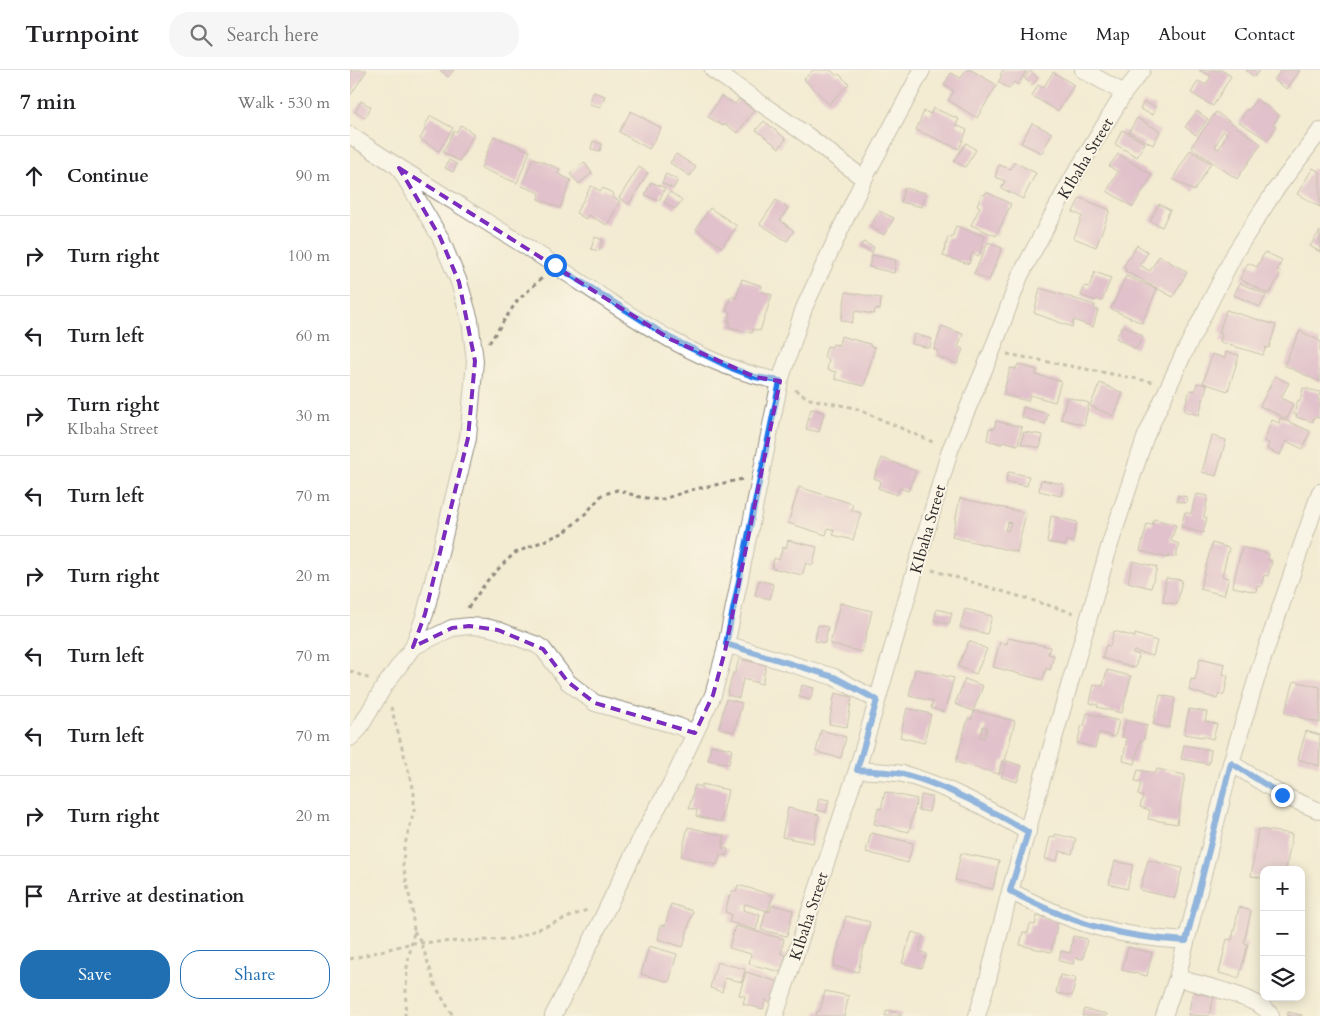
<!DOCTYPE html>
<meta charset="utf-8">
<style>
body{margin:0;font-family:Cardo,serif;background:#f6f6f6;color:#202124}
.controls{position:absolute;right:15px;bottom:15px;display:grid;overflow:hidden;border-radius:10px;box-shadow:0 2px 12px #0003}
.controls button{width:45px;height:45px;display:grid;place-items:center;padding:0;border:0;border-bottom:1px solid #e0e0e0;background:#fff;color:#202124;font:25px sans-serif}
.stop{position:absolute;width:15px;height:15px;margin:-11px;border:4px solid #1a73e8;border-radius:50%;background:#fff}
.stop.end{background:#1a73e8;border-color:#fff;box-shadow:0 1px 5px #0008}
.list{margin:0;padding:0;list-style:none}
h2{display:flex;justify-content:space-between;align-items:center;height:65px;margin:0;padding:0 20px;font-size:21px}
h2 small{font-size:16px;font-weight:400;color:#757577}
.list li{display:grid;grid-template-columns:32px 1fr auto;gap:15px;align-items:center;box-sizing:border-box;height:80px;padding:0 20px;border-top:1px solid #e0e0e0}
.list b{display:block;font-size:19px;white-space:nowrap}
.list p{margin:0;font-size:16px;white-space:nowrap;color:#757577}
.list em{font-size:16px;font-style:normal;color:#757577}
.actions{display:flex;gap:10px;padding:15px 20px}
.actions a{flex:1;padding:11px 0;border:1px solid #1f6fb2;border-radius:20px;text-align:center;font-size:18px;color:#1f6fb2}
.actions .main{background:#1f6fb2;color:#fff}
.icon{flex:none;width:28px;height:28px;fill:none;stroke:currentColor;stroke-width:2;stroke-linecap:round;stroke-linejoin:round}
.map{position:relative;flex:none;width:970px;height:946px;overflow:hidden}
header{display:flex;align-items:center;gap:30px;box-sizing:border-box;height:70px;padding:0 25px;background:#fff;border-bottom:1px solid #e0e0e0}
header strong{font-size:24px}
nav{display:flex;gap:28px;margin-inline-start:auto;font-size:18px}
.search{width:350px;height:45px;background:#f6f6f6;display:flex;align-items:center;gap:12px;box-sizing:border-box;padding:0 18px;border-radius:20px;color:#757577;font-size:19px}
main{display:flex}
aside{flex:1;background:#fff}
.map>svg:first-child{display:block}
</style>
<header>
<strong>Turnpoint</strong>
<div class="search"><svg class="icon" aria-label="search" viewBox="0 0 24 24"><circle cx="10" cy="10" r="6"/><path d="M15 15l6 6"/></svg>Search here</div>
<nav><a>Home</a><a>Map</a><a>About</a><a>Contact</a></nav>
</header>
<main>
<aside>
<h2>7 min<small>Walk · 530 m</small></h2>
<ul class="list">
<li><svg class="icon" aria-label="ahead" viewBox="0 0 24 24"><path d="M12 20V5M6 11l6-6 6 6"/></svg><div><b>Continue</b></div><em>90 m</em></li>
<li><svg class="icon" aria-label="right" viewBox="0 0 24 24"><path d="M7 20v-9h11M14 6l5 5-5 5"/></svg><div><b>Turn right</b></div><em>100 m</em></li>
<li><svg class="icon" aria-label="left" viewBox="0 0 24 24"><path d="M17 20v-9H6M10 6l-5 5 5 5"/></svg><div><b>Turn left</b></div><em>60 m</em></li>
<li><svg class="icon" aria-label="right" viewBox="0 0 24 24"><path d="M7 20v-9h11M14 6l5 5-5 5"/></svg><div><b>Turn right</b><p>KIbaha Street</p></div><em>30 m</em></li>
<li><svg class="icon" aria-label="left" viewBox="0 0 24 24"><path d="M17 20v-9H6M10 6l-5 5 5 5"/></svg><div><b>Turn left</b></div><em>70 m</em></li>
<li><svg class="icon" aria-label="right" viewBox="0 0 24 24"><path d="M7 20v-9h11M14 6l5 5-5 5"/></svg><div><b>Turn right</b></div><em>20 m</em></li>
<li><svg class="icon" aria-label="left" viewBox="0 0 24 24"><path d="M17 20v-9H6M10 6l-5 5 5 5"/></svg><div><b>Turn left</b></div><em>70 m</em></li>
<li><svg class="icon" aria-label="left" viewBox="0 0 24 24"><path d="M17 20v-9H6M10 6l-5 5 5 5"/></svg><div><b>Turn left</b></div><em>70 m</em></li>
<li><svg class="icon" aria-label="right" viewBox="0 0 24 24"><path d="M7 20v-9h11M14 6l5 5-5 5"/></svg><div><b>Turn right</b></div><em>20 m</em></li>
<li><svg class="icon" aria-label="arrive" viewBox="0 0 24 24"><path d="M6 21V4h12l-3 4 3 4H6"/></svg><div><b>Arrive at destination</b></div></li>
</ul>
<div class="actions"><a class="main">Save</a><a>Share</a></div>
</aside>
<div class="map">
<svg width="970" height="946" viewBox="0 0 970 946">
<rect width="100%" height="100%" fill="#fcf5e5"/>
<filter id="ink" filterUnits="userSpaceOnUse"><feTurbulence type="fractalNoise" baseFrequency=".02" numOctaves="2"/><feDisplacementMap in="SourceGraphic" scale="10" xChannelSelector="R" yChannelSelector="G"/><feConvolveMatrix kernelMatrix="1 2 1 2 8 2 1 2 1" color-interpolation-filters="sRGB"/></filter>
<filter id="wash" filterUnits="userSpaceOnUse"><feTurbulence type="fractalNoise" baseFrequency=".0096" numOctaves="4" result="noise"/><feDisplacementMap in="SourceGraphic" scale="20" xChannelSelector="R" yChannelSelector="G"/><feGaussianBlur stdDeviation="1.12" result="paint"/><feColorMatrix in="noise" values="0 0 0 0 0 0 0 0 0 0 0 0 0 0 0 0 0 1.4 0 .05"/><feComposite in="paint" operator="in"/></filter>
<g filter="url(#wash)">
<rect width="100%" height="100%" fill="#f3ebd2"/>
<g id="blocks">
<path fill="#cc8ec3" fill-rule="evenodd" d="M0 0H17L0 26Z
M90 0H104L98 7Z
M463 0H481L487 6 489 4 499 14 479 34 454 9Z
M616 0H621L647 15 627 48 598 30 604 21 594 15 601 3 611 8Z
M653 0H675L676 1 668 15 664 12 659 19 648 12 652 6 650 5Z
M849 0H871L881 6 863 36 841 23 848 11 856 15 861 6Z
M896 0H910L904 7Z
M931 0H950L937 19 924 10Z
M680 1 688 8 682 15 674 8Z
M703 2 724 15 708 41 682 26 688 15 693 18Z
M243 22 255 26 251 37 239 34Z
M371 26 385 34 389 29 404 40 388 63 375 54 373 56 358 47Z
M906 29 929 45 923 55 926 56 918 70 889 52 897 39 899 40Z
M11 31 21 37 15 48 5 42Z
M794 32 806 37 803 45 790 39Z
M583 38 609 49 606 55 617 60 609 79 566 60 574 41 581 44Z
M281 41 311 58 299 79 269 62Z
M847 41 858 49 846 65 835 57Z
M866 42 911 74 887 109 841 77ZM873 61 877 63 869 79 865 77Z
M81 46 103 58 89 81 70 69 76 58 74 56Z
M787 48 810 61 803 75 779 62Z
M414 51 436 69 429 78 406 60Z
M682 53 702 63 692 83 671 73Z
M111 55 124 64 109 91 93 82 104 61 106 62Z
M772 60 795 73 787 87 765 74Z
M144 66 180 81 167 113 131 98Z
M243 71 252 74 250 81 241 79Z
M616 73 626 80 615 97 604 91Z
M840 80 861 93 844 121 823 109Z
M326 84 346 97 340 106 320 93Z
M768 84 802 105 783 137 757 121 768 102 759 96Z
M183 88 210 99 208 104 221 110 210 138 188 129 190 123 172 116Z
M99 90 107 94 103 102 95 98Z
M234 92 242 103 229 114 220 104Z
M664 92 686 103 673 129 651 118 655 111 645 107 649 95 661 99Z
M289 97 298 103 279 134 269 128Z
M963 98 970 102V137L947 124Z
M316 104 328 110 323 119 312 113Z
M301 112 315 118 309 131 295 125Z
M241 116 251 121 253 118 264 124 262 127 270 131 257 155 238 145 236 149 226 143Z
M554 118 576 123 572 137 551 132Z
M320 122 332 130 325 139 314 132Z
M636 122 661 134 646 166 621 155 630 137 627 135 632 124 635 125Z
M730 128 760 140 746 177 724 168 732 146 723 142Z
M426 130 438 138 430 150 444 161 437 171 410 154Z
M809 134 820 140 812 157 800 151Z
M360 138 387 156 372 177 346 159Z
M529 141 544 148 534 165 520 157Z
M606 156 635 166 629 186 622 183 619 194 593 186 598 167 602 168Z
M970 161V182L960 176Z
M245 167 253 170 249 181 241 179Z
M513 172 524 177 522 183 510 177Z
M638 172 652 178 639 210 624 204Z
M787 175 798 182 790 195 800 201 809 186 837 202 823 227 775 201 776 199 773 197Z
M915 182 932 190 927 200 931 202 921 222 920 221 918 224 890 209 898 193 907 197Z
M522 185 546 190 544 203 519 197Z
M745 202 761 208 752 231 746 229 745 231 731 225 735 216 739 217Z
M776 206 807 219 792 253 761 239Z
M392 209 412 216 411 221 422 225 410 261 403 259 402 263 379 257 380 251H378L381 243 376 241 381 226 386 228Z
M890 213 916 225 910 237 884 225Z
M690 218 745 235 744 239 748 240 743 257 724 250 722 257 684 243Z
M496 222 531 228 530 240 525 239 524 244 505 241 502 253 491 250Z
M876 240 926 255 919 278 916 277 913 285 870 272 872 264 869 263Z
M773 255 793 266 786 279 766 268Z
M592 256 613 264 608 277 613 279 607 294 586 286 588 281 584 279Z
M950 261 970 271V312L934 295Z
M564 264 582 269 580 278 562 274Z
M491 266 520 274V276L525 277 514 316 485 309 486 302 477 300 479 289 474 288 477 276 482 277 483 274 489 275Z
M876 282 889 285 878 321 853 313 862 284 875 288Z
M668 294 687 300 686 305 711 311 705 332 680 325 678 331 653 325 660 298 666 299Z
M925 306 939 313 931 328 943 334 937 349 910 336Z
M750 313 773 323 764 346 740 336Z
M847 313 857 315 849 345 834 341 840 320 845 321Z
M953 318 970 322 968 330H970V348L964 347 963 352 946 347 947 344H944L948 330 950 331Z
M717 327 739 333 734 355 711 349Z
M673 337 698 344 695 354 671 347Z
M461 339 474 342 469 362 456 359Z
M930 348 960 361 953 379 936 371 930 385 917 379 919 373 914 371 922 350 929 353Z
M646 351 672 357 668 375 653 371 652 374 637 370 639 358 644 359Z
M674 362 693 365 690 378 671 374Z
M862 366 876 370 866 406 852 402Z
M532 388 566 401 558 421 550 418 547 425 528 418 531 411 524 408Z
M658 402 679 406 677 416 656 412Z
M691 410 713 414 711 426 689 421Z
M449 417 503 434 501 440 511 443 503 470 483 465 484 460 478 458 476 465 438 453Z
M846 424 858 426 854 447 857 448 853 463 831 457 835 442 841 444Z
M828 425 837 427 836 433 827 431Z
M610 428 676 443 667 482 602 467ZM658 452 661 453 658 461 655 460Z
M701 446 727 452 723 472 717 471 715 476 697 472Z
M804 449 826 455 821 471 829 474 826 487 819 485 818 488 790 481 797 454 802 455Z
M438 470 467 477 463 495 456 493 452 505 422 498 424 488 429 490 433 477 436 478Z
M862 473 879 478 872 506 879 508 874 525 850 519Z
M892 477 919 484 918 490 922 491 918 506 914 505 911 517 907 516 906 522 883 517 884 510Z
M783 491 807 497 801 518 778 512Z
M816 508 832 510 827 534 813 532Z
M409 510 423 514 420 529 405 525Z
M490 533 522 541 512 582 480 574Z
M587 539 602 543 599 554 584 550Z
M615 539 642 546 637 564 610 557Z
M468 555 478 557 475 573 465 571Z
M764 561 785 567V564L807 571 803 586 784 581 783 583 789 585 785 598 752 588 756 575 760 576Z
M658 568 700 577 698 584 704 585 700 600 696 598 693 610 643 597 650 572 657 574Z
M619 571 637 579 626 604 608 596Z
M850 588 875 594 873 604 878 606 874 625 868 624 867 629 839 620 841 609 845 610Z
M389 589 416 595 412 614 393 609 389 628 377 625 383 603H385Z
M565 599 604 608 594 642 581 638 583 631 559 626Z
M757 600 781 606 772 643 747 637 748 635 740 633 744 614 753 616Z
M615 609 633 616 623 641 605 634Z
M944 611 970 617V653L935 643Z
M452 615 464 618 460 630 449 627Z
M485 623 502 627 497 657 479 654Z
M810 625 825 628 819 658 803 654Z
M376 629 392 633 384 662 369 658Z
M557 638 581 644 574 673 550 667Z
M839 639 857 642 855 651 867 654 863 669 852 666V667L834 664Z
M624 641 665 651 655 691H652L649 704 606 692 618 648 622 649ZM633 656 637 657 634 668 630 667Z
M737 643 769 651 765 667 749 663 745 678 727 673 732 655 734 656Z
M776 650 797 655 793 671H790L785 694 773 691 777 668 772 667Z
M471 660 496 667 491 688 466 682Z
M956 661 970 665 969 696 948 689Z
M361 675 382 679 379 694 358 690Z
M834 675 861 680 859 694 831 689Z
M657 691 672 696 667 712 651 707Z
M807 699 835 705 827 754 798 749 800 740 790 737 793 727 788 725 791 712 785 711 788 700 806 703Z
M352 714 378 720 371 752 346 746 347 740 339 738 345 715 352 717Z
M535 722 567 729 559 762 524 754 528 738 531 739Z
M571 725 582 727 579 742 568 740Z
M469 728 479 730 476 742 467 740Z
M438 738 469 745 463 773 432 767Z
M338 757 375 766 372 778 378 779 376 786 370 784 367 795 331 786Z
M908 759 942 764 936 800H914V808L901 806Z
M521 763 563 773 558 793 516 782Z
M705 764 726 769 722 784 709 781 707 791 695 789 700 767 705 768Z
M611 783 649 791 643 819 605 810Z
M798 790 832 798 825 828 790 820Z
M765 791 783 795 777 819 759 814Z
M388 815 423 825 418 841 395 834 393 840 410 845 406 860 379 852 381 844 375 842 381 821 386 822Z
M321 834 343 841 333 877 308 869 311 855 315 856Z
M422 835 443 840 437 866 411 860 416 841 420 842Z
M889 837 901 841 894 873 898 874 889 908 869 903 877 869 882 870Z
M496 846 520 852 508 902 483 896Z
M687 846 708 851 701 882 670 875 673 862 678 863 680 854 685 855Z
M385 856 434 869 431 884 436 885 431 902 399 894 401 884 379 878Z
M562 862 573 865 569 881 577 884 572 898 552 893Z
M723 866 737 869 733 889 725 888 723 894 709 891 711 881 720 883Z
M299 876 327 884 319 912 291 904Z
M778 877 802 883 797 906 772 900Z
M367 892 395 899 392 912 375 908 372 922 360 918Z
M396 902 429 912 423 933 415 930 413 939 393 934 395 926 389 925Z
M710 905 726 908 722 926 706 923Z
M475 921 499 926 494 946H466L467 941H470Z
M843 922 864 927 859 946 838 945Z
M734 939 757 944V946H732Z
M537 940 552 944 551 946H535Z
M938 942 952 945V946H938Z"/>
</g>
</g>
<g filter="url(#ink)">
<use href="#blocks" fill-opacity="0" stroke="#8f8b7e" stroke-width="1"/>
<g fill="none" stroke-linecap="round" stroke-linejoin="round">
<g stroke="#8f8b7e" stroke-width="18">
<path id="minor" d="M363 0 458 66 514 109
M733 0 774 23
M0 65C60 106 122 142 183 181 261 230 338 295 430 311
M376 574 484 607 527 630
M63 577 102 558 119 556 136 557 148 560 187 575 193 579 218 612 245 633 328 656 345 663
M0 668 9 659 35 615 63 577 75 544 118 368 125 291 120 250 109 212 90 167 49 98
M881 693 932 725 970 741
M507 700C521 701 538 701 553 704 597 716 639 739 678 762
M660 821C721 853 767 867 836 871
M827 908C847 914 912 927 921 946
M203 946 234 886 292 766 324 708 345 663 363 625 375 581 430 311 454 238 514 109 572 0
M425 946 507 700 600 380 642 281 670 206 719 114 774 23 792 0
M627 946 638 909 660 821 760 474 795 368 833 285 886 181 924 122 970 61
M814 946 827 908 881 693 910 597 970 422"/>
</g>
<path stroke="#8f8b7e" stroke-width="3" stroke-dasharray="4 4" stroke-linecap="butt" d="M139 273 167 231 193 207
M657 284 803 312
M445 320 460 329 505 338 585 373
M582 500 724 543
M118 538 137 511 155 492 165 483 215 462 236 443 252 425 267 420 290 427 310 430 341 420 393 409
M0 601 20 609
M41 637 64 721V741L54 778 53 795 62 839 64 861 57 897 55 946
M64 861 71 872 86 917 103 946
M0 889 62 873 163 869 237 840"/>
<use href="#minor" stroke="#fff" stroke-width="16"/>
</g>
</g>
<g fill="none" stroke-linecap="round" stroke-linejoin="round" filter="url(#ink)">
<path stroke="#1a73e8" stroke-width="6" d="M205 195 320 268 384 299 405 307 430 311 376 574 484 607 527 630 507 700C521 701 538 701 553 704 597 716 639 739 678 762L660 821C721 853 767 867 836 871L881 693 932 725"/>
</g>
<path d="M0 0H970V946H0ZM49 98 320 269 405 307 430 311 375 581 363 625 345 663 245 633 218 612 193 579 148 560 119 556 102 558 63 577 75 544 118 368 125 291 109 212 90 167Z" fill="#f3ebd2" fill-opacity=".55" fill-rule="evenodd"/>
<path fill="none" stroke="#7b2cbf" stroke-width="4" stroke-dasharray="10 6" stroke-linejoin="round" d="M49 98 320 269 405 307 430 311 375 581 363 625 345 663 245 633 218 612 193 579 148 560 119 556 102 558 63 577 75 544 118 368 125 291 109 212 90 167Z"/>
<g text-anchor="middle" stroke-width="4" stroke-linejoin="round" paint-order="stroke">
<g font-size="16" fill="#2b2b2b" stroke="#fcf5e5">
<text transform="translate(735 88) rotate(-59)" y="6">KIbaha Street</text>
<text transform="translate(577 459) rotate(-74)" y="6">KIbaha Street</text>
<text transform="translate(458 846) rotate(-72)" y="6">KIbaha Street</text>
</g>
</g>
</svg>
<div class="controls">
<button>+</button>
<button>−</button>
<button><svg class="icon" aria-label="layers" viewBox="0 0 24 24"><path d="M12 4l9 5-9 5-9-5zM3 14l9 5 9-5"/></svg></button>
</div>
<div class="stop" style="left:205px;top:195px"></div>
<div class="stop end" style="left:932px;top:725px"></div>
</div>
</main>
